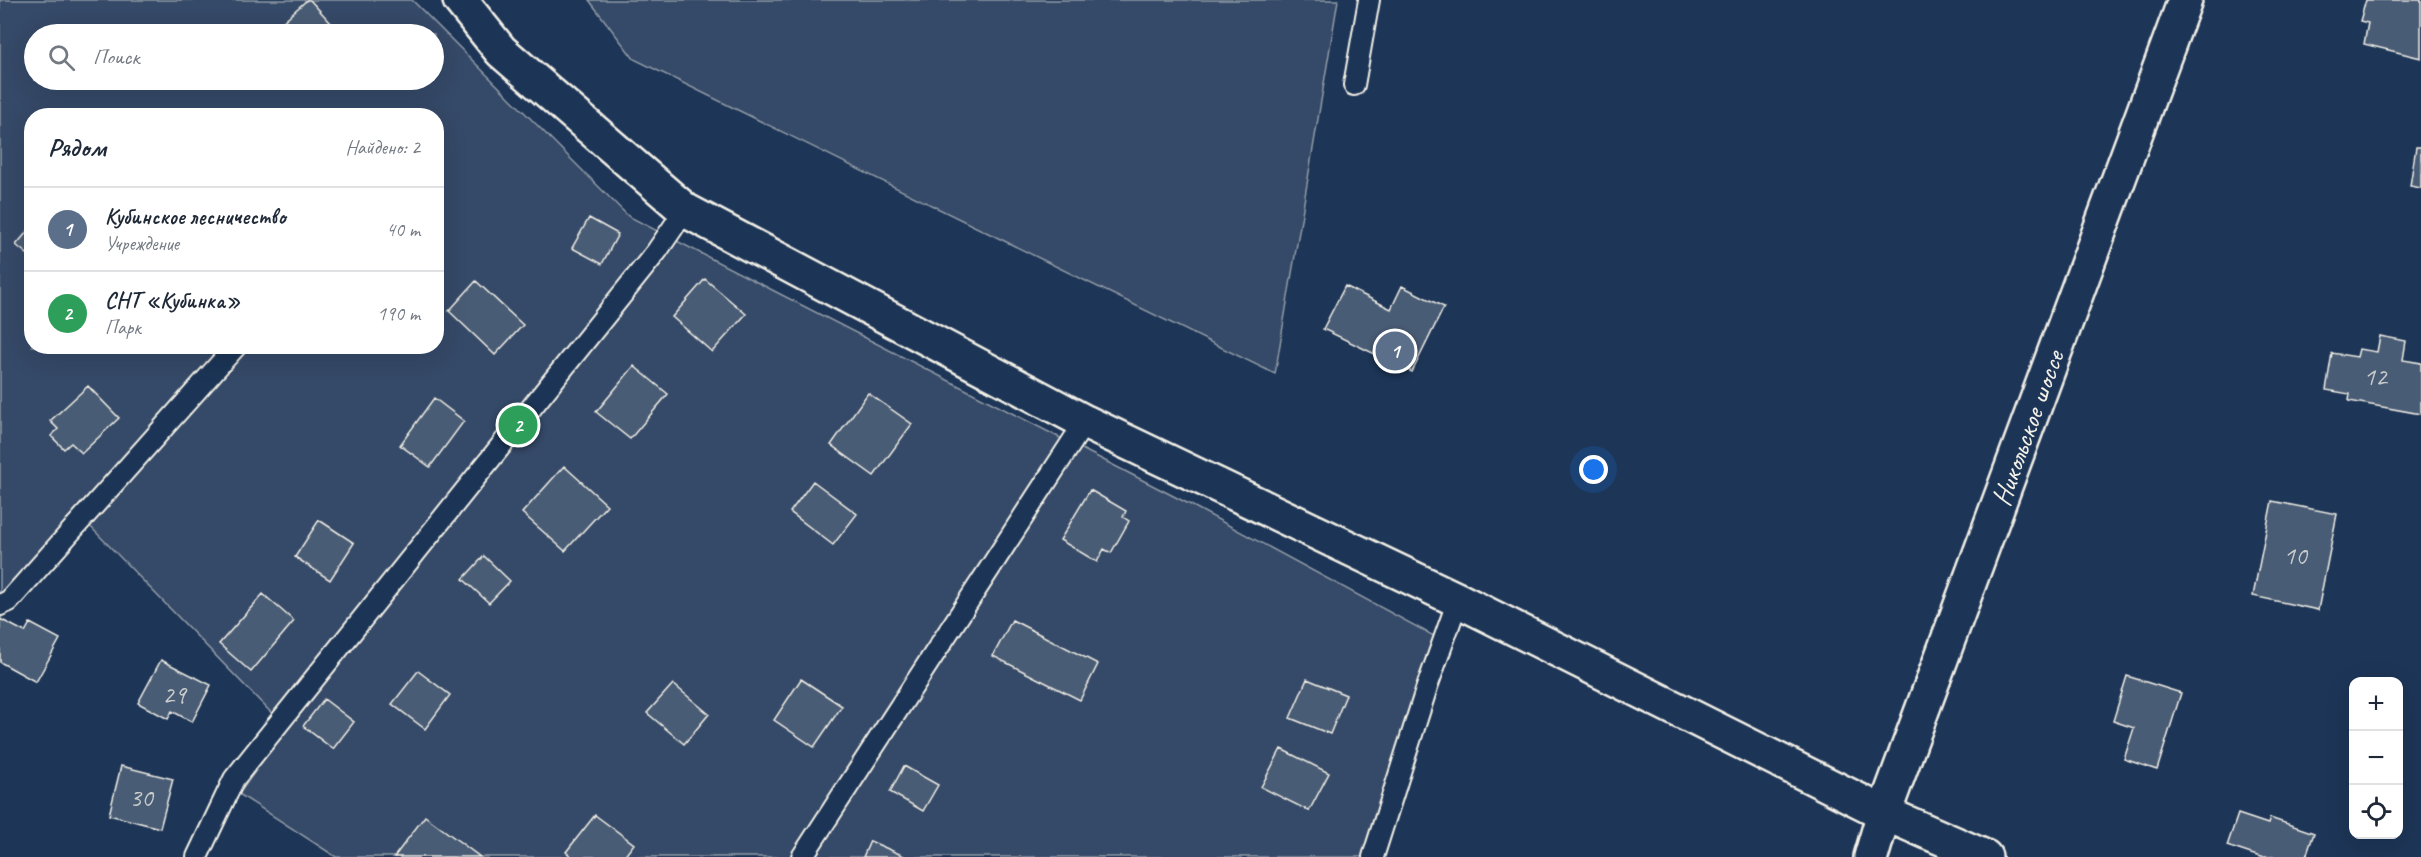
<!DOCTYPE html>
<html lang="ru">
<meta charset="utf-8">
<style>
body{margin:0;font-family:Caveat,sans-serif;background:#f2f2f3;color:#1f2937}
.controls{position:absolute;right:18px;bottom:18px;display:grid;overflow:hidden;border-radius:12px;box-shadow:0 6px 24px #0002}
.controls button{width:54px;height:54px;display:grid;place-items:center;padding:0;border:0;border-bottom:2px solid #e0e1e3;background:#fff;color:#1f2937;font:30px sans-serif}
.you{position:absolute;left:1594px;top:470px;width:21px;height:21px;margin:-15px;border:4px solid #fff;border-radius:50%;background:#1a73e8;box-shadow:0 0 0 9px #1a73e833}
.badge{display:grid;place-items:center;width:39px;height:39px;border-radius:50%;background:#ea580c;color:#fff;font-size:20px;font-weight:700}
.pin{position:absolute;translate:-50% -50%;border:3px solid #fff;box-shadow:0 2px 6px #0006}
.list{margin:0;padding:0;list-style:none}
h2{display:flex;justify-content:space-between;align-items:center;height:78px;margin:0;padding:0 24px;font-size:26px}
h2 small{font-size:20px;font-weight:400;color:#747a83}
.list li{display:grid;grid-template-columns:39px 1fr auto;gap:18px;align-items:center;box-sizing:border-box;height:84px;padding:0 24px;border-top:2px solid #e0e1e3}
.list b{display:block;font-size:22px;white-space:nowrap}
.list p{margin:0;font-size:20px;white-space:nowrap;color:#747a83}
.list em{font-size:20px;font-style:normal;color:#747a83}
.icon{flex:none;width:33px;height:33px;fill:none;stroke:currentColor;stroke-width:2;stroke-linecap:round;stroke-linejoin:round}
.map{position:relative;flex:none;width:2421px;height:857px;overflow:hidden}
.search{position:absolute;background:#fff;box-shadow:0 6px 24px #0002;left:24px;top:24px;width:420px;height:66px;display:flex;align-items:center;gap:15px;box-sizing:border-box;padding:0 21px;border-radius:33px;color:#747a83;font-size:22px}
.panel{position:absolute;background:#fff;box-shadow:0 6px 24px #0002;left:24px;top:108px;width:420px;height:246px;border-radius:24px}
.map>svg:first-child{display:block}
</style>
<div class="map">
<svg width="2421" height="857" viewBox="0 0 2421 857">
<rect width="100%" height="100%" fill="#1d3557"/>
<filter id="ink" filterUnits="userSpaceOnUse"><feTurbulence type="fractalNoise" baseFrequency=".0167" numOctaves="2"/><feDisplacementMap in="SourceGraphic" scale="12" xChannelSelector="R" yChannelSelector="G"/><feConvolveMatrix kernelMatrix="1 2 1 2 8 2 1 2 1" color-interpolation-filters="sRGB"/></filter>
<g filter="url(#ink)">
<path fill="#354a67" stroke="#949ea8" stroke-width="1.5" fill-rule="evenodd" d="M0 0H412L628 216 1189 504 1434 636 1362 857H336L239 794 286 728 87 523 0 619ZM34 34H434V80H34ZM32 116H436V346H32Z
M589 0H1338L1275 374 634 59Z"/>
<path fill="#485b74" stroke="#f4f1e8" stroke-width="1.5" d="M307 0H310L341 34H269Z
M2366 0H2421V58L2364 44 2368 23 2360 21Z
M2416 147H2421V188L2410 186Z
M589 218 618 234 602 264 572 248Z
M32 226V258L16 245Z
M705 279 746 314 712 352 672 317Z
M476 281 523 325 495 355 449 311Z
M1345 286 1391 309 1402 286 1444 307 1412 372 1323 329Z
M2380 336 2406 341 2403 360 2421 363V414L2349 401 2350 394 2326 390 2332 353 2357 357 2359 349 2377 352Z
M634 366 668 394 630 439 596 412Z
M88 386 119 418 82 453 71 443 64 449 51 436 58 429 50 421Z
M868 393 912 424 874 476 831 445Z
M434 398 464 421 430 467 400 445Z
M564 466 607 505 565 551 522 513Z
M813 481 857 514 833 545 790 512Z
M1090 490 1126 511 1123 517 1129 521 1111 553 1104 549 1097 562 1060 540Z
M2272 501 2337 514 2318 610 2253 596Z
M319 520 354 543 330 580 295 557Z
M484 556 510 581 489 603 463 579Z
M263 594 294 621 251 672 219 644Z
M0 619 25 632 30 623 60 639 36 682 0 662Z
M1012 620 1098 664 1080 700 993 656Z
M161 660 211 685 192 722 172 711 168 719 138 703Z
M418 671 450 695 425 729 392 704Z
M2127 676 2181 693 2157 770 2124 759 2134 728 2113 721Z
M801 679 842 706 814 747 774 720Z
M1307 679 1346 695 1330 734 1290 718Z
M673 684 709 714 684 744 647 713Z
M324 699 354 722 333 749 303 726Z
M1281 749 1329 773 1309 811 1261 787Z
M121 766 173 779 160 828 109 815Z
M904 766 938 785 923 811 890 792Z
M2238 814 2268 824 2270 818 2314 833 2306 857H2260L2227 846Z
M595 815 634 844 624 857H572L566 852Z
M425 816 480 857H394Z
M870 841 904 856V857H863Z"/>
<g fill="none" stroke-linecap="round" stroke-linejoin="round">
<g stroke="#f4f1e8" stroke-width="24">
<path id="lane" d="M1354 85 1369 0
M0 605 9 601 236 346
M197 857 234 779 657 251 685 210
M802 857 1085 422
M1373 857 1427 687 1458 600"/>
</g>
<g stroke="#f4f1e8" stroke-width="38">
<path id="street" d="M1871 857 1884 813 2185 0"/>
</g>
<g stroke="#f4f1e8" stroke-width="38">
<path id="secondary" d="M460 0 501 51 685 210 1085 422 1458 600 1884 813 1985 857"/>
</g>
<use href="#lane" stroke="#1d3557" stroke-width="20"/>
<use href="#street" stroke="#1d3557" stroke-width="33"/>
<use href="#secondary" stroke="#1d3557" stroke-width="33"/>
</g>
</g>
<g text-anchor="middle" stroke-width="6" stroke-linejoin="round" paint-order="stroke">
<g font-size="26" fill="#c9cccb">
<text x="2375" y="385">12</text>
<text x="2295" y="564">10</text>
<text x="174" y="703">29</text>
<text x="141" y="806">30</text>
</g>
<g font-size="28" fill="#f4f1e8" stroke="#1d3557">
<text transform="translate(2027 428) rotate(-70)" y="10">Никольское шоссе</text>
</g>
</g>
</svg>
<div class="controls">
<button>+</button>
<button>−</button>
<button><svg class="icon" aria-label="locate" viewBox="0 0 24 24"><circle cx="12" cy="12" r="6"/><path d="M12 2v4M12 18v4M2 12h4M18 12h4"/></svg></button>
</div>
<div class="you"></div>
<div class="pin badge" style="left:1395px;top:351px;background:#5c6f8a">1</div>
<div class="pin badge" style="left:518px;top:425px;background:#2e9e5b">2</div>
<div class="search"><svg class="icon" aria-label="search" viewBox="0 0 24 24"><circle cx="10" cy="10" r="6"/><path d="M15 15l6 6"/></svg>Поиск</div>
<section class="panel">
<h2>Рядом<small>Найдено: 2</small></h2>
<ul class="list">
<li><span class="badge" style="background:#5c6f8a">1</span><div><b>Кубинское лесничество</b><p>Учреждение</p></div><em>40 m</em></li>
<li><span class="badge" style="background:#2e9e5b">2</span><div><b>СНТ «Кубинка»</b><p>Парк</p></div><em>190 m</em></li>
</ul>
</section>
</div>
